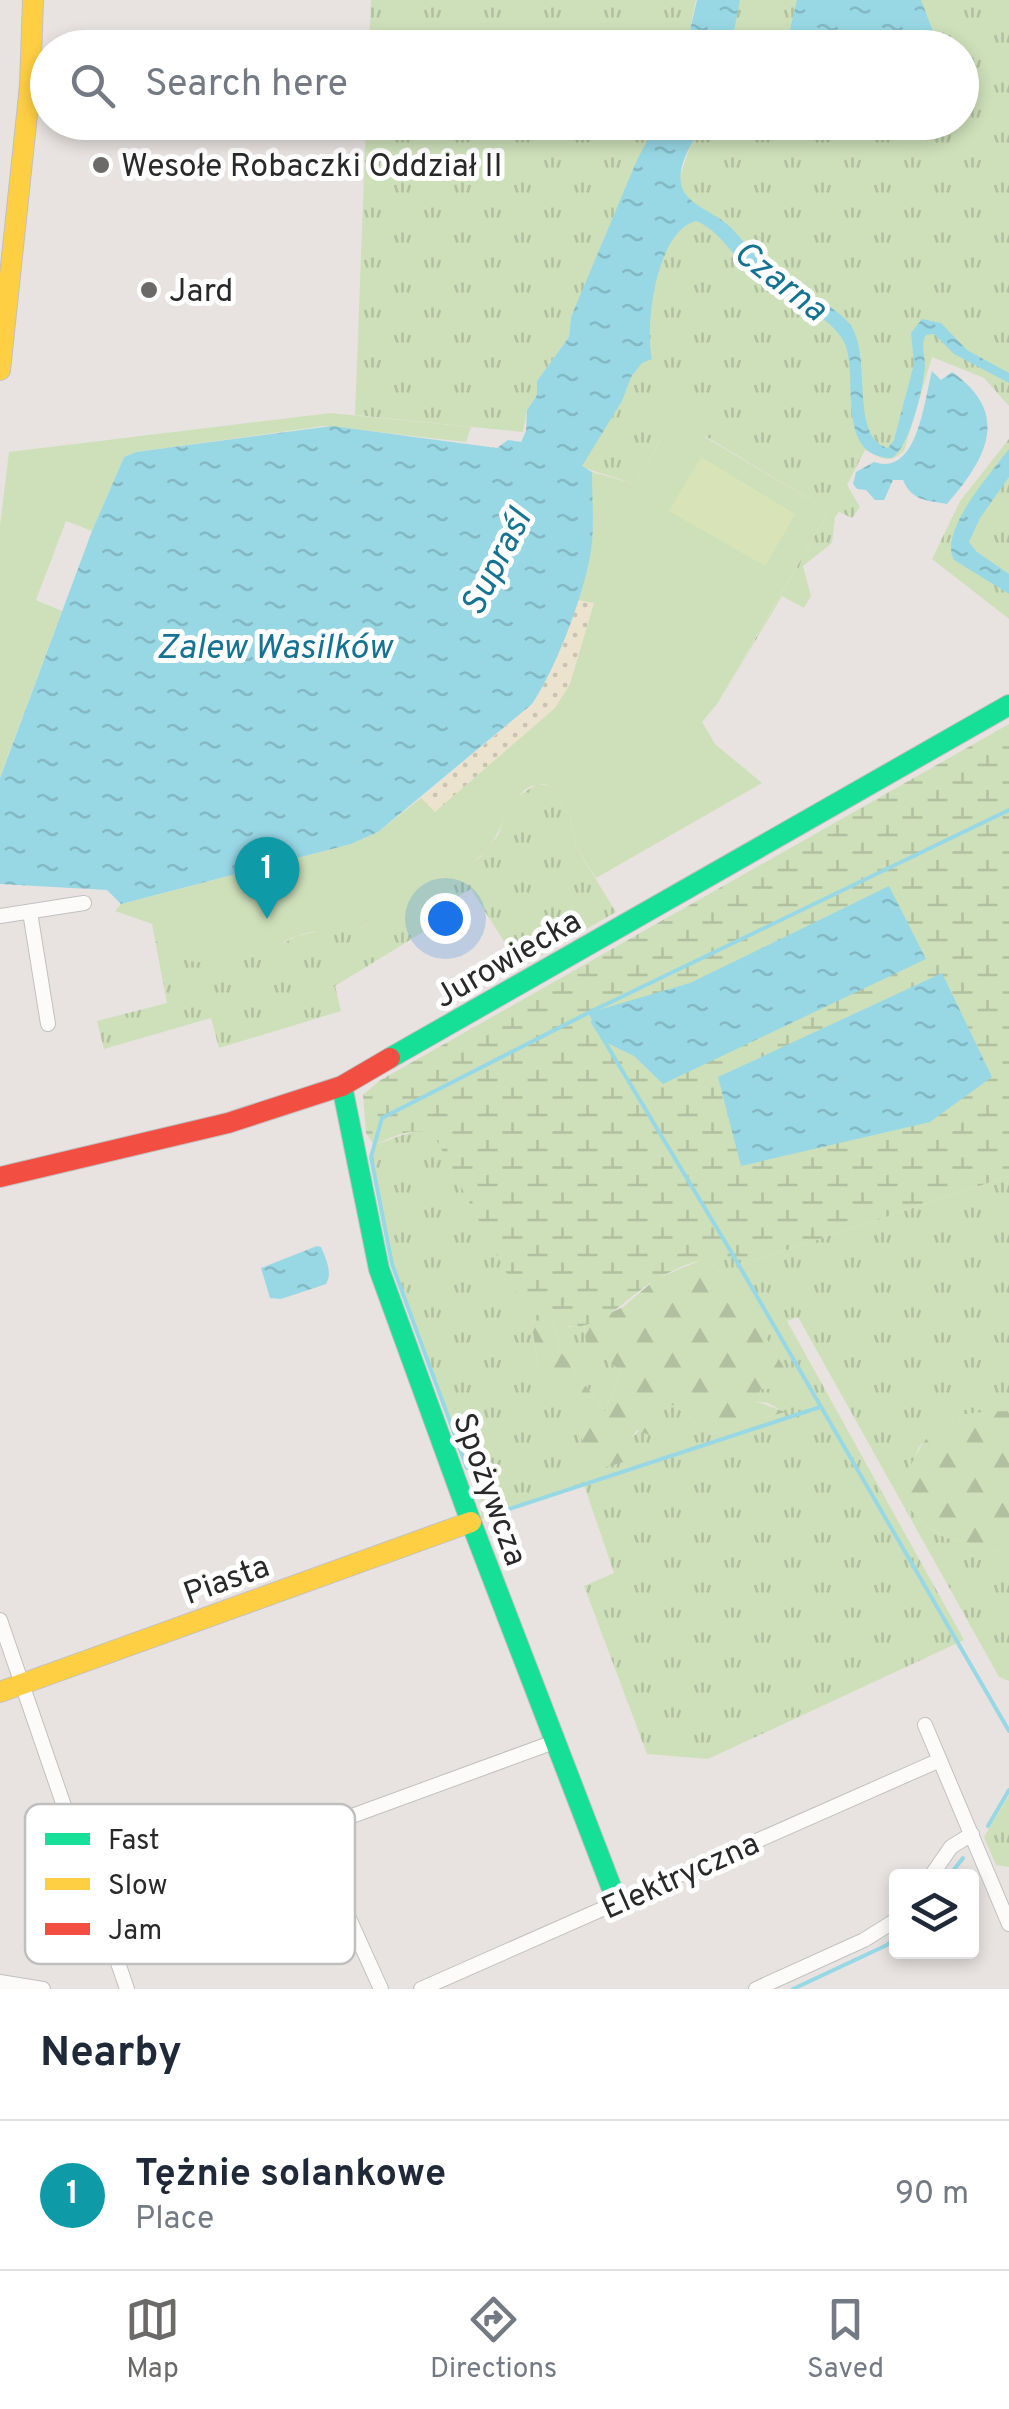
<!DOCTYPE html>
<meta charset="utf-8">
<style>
body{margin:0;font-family:Overpass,sans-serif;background:#f6f6f7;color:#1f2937}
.controls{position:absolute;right:30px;bottom:30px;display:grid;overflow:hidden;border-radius:10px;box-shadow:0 5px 15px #0003}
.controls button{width:90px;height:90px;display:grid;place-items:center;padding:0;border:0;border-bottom:2px solid #e0e1e3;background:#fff;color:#1f2937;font:50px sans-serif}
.you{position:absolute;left:445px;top:918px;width:35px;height:35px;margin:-25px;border:8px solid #fff;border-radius:50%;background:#1a73e8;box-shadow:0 0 0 15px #1a73e833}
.badge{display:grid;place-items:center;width:65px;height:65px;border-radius:50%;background:#6c6a69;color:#fff;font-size:32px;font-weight:700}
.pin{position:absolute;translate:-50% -82px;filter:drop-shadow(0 2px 5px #0008)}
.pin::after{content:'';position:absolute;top:52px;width:35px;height:30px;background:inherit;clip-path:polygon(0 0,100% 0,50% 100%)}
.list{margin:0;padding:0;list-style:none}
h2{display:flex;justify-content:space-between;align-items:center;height:130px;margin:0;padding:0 40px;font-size:42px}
h2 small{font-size:32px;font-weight:400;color:#747a83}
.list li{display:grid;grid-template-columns:65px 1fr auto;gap:30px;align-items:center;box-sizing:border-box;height:150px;padding:0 40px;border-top:2px solid #e0e1e3}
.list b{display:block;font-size:38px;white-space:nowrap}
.list p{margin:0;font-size:32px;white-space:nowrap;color:#747a83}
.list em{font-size:32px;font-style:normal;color:#747a83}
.icon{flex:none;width:55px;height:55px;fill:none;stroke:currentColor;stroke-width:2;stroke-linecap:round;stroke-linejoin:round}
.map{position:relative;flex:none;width:1009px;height:1989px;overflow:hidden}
.search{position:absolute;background:#fff;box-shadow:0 5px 15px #0003;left:30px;right:30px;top:30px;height:110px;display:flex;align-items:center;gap:25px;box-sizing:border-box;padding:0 35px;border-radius:55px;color:#747a83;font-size:38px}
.sheet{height:280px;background:#fff}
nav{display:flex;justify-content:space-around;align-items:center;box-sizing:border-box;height:140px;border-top:2px solid #e0e1e3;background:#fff;font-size:28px;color:#747a83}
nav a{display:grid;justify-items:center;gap:5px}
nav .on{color:#6c6a69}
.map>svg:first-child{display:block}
</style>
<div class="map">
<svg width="1009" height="1989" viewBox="0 0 1009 1989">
<defs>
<pattern id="grass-tufts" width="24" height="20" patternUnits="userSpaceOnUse" patternTransform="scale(2.5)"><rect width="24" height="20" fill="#cee0ba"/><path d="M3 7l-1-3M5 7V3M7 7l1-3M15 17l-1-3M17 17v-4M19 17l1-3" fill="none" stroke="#b1c0a0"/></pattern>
<pattern id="forest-firs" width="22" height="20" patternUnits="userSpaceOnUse" patternTransform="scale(2.5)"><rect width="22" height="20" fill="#cee0ba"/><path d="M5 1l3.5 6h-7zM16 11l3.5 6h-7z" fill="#b1c0a0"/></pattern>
<pattern id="wetland-marsh" width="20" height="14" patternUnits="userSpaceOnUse" patternTransform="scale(2.5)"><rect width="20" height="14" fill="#cee0ba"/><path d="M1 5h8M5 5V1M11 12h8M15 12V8" fill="none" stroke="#b1c0a0"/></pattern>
<pattern id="sand-dots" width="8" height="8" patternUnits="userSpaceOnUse" patternTransform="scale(2.5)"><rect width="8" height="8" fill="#ebe3ce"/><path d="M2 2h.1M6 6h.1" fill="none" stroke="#cac3b1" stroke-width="1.8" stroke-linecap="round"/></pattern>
<pattern id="water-ripples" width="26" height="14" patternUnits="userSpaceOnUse" patternTransform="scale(2.5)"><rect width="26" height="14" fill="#98d8e5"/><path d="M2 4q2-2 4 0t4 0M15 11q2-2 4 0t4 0" fill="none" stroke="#83b9c4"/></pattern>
</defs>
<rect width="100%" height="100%" fill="#e8e3e0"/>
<path fill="url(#grass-tufts)" d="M371 0H696L686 47 369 48Z
M736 0H1009V406L984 378 932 357 904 451C888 465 883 458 865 450L847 485 860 507 852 518 839 512 835 517 832 543 803 566 811 596 804 608 782 596 717 705 829 511 705 436H663L635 484 581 467 698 123 962 122V48L727 47Z
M366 123H658L571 317 569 337 537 381V395L527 410 523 432 355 415Z
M1009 439V619L932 559 960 501Z
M537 784 551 786 570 816 576 847 616 912 520 967 471 889 435 910 441 921 335 986 341 1011 219 1048 211 1018 104 1049 97 1021 167 1003 155 940 170 951 206 961 269 951 297 936 323 930 363 927 481 857 498 835 508 809 517 797Z
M424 1130 434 1135 441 1145 531 1320 538 1364 574 1402 589 1471C610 1454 651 1428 660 1403L673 1405 711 1434 784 1412 768 1403 754 1401 761 1389H782L733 1282 706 1258 733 1255 754 1261 1009 1176V1411L954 1417 919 1447 899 1495 924 1525 944 1537 1009 1555V1681L999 1677 798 1317 787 1321 964 1640 708 1759 647 1754 584 1586 614 1573 584 1485 480 1519 483 1506 392 1264 371 1157 374 1145 414 1131Z
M552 1322 570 1327 584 1325 586 1344 621 1371 605 1412 561 1352Z
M1009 1795V1867L996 1865 984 1837Z"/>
<path fill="url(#forest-firs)" d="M706 1258 733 1282 792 1381 782 1389H761L755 1401 785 1412 711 1434 673 1405 661 1404 657 1413 664 1431 658 1439 637 1430 632 1437 634 1459 589 1472 574 1403 538 1364 531 1320 552 1322 561 1352 605 1412 621 1371 586 1344 584 1325 623 1307 656 1279Z
M1009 1411V1555L944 1537 924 1525 898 1495C911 1466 921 1432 953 1418 968 1411 992 1412 1009 1411Z"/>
<path fill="url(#wetland-marsh)" d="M1009 724V1176L754 1261C720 1251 688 1261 657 1279 632 1293 615 1316 585 1325 568 1330 548 1321 531 1320L434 1135C414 1125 393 1137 374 1145L366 1133 363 1095 379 1081Z"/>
<path fill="url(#sand-dots)" d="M578 600 594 602 570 684 555 708 434 813 421 798 532 704 540 693Z"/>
<path fill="#cee0ba" d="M669 393 714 419 705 437 829 511 717 704 702 722 715 744 762 783 596 878 576 847 570 816 551 786C512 773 504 836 482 855 464 871 387 918 364 926 343 934 319 927 297 936 287 939 279 947 270 951 247 960 203 968 180 958 171 953 163 946 155 940L152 924 115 911 121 904 351 844 378 832 421 798 435 812 555 708 570 684 594 603 578 600 592 545V472L635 484 663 436 649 425Z
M331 413 471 427 466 442 324 426 136 452 124 457 92 531 66 521 36 600 62 611 0 777V526L9 452Z"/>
<path fill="#d8e4b8" d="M701 457 795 514 765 566 669 511Z"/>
<path fill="url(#water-ripples)" d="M697 0H740L731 47H686Z
M797 0H921L939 47H786Z
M657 122 703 123C694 140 675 167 682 187 687 203 711 212 723 221 738 232 747 248 760 260 782 281 831 302 849 323 874 354 848 437 888 448L894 440 914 364 911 333 922 319 941 323 967 350 1009 373V383L954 354 934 334 926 335C920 345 925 354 925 366 923 389 910 446 892 458 833 458 860 373 844 342 828 311 776 296 751 274 732 256 722 232 696 221 657 230 644 325 652 359L642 363 631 377 622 401 582 466 592 472C592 495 594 520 592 543 588 585 556 670 532 704L378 832 351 844 121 904 107 890 0 884V778L92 531 124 457 136 452 332 426 497 448 508 440 521 442 526 431 527 410 537 395V381L569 337 571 317 637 160Z
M932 371 941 380 952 372C1009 412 990 455 947 504 926 500 912 501 903 480H893L884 500H875L866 490 857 489 853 484 856 472 874 462C918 477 924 400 932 371Z
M1009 449V477L980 518 969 542 977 552 1009 574V594L954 560C938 531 992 472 1009 449Z
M889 886 926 959 663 1084 634 1056 605 1042 588 1013 690 983Z
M942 973 992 1077 930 1122 741 1166 718 1077Z
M317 1246 321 1247C326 1259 333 1273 326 1284L281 1299 270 1298 261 1268Z"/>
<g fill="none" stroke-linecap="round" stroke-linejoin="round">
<path stroke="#98d8e5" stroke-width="4" d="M593 1022 733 1255 1009 1731
M467 1468 392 1264 371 1157 382 1118 588 1013 1009 810
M488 1516 820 1407
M988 1826 1009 1790
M949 1876 963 1858
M793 1989 887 1945 896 1937"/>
<g stroke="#c1c0c1" stroke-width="16">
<path id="street" d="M30 912 48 1024
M0 916 84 903
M0 1620 127 1989
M925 1725 1009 1924
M931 1876 951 1847 972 1834
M0 1982 43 1989
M381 1989 347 1914 328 1835 341 1820 554 1742
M421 1989 940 1760
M756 1989 864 1940 896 1920"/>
</g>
<g stroke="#c1c0c1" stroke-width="22">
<path id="fast" d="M390 1058 1009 705
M342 1086 379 1269 471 1522 617 1902"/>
</g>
<g stroke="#c1c0c1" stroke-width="22">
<path id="slow" d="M0 370 30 86 33 0
M0 1692 471 1522"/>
</g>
<g stroke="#c1c0c1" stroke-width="22">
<path id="jam" d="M0 1177 228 1123 342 1086 390 1058"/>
</g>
<use href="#street" stroke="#fcfbfa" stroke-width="14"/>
<use href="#fast" stroke="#16e098" stroke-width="20"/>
<use href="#slow" stroke="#ffcf43" stroke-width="20"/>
<use href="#jam" stroke="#f24e42" stroke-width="20"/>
</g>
<g fill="#6c6a69" stroke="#fff" stroke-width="4">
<circle cx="101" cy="165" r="10"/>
<circle cx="149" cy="290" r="10"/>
</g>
<g text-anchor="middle" stroke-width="10" stroke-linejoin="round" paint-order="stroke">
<g font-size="32" fill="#292929" stroke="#fff" text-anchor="start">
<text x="121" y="176">Wesołe Robaczki Oddział II</text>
<text x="169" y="301">Jard</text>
</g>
<g font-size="32" fill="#292929" stroke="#fff">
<text transform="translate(507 958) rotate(-30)" y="11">Jurowiecka</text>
<text transform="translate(491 1489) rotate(70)" y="11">Spożywcza</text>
<text transform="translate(226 1579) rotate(-20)" y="11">Piasta</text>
<text transform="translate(680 1875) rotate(-24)" y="11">Elektryczna</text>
</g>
<g font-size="35" font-style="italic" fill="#157291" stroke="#fff">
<text transform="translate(781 280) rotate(38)" y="12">Czarna</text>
<text transform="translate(495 562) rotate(-63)" y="12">Supraśl</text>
<text x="274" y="658">Zalew Wasilków</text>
</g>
</g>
<rect x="25" y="1804" width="330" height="160" rx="15" fill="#fff" stroke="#bfbfbf" stroke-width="2.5"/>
<rect x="45" y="1833" width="45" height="12" fill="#16e098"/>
<rect x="45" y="1878" width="45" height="12" fill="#ffcf43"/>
<rect x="45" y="1923" width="45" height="12" fill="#f24e42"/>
<g font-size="28" fill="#292929">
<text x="108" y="1849">Fast</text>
<text x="108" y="1894">Slow</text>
<text x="108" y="1939">Jam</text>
</g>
</svg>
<div class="controls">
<button><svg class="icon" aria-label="layers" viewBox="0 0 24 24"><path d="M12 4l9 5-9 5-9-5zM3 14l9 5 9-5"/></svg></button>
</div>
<div class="you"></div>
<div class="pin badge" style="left:267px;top:919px;background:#0f9aa8">1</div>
<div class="search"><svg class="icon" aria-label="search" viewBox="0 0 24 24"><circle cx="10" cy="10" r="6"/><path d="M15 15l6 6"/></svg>Search here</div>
</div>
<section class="sheet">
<h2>Nearby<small></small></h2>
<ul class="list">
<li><span class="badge" style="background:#0f9aa8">1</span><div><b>Tężnie solankowe</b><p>Place</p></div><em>90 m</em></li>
</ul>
</section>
<nav>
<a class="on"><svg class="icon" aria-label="map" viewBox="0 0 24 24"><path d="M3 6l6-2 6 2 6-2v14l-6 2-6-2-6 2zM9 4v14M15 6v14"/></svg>Map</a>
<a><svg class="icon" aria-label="directions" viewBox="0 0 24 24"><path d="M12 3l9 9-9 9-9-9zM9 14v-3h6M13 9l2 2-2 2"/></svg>Directions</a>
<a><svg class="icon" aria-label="saved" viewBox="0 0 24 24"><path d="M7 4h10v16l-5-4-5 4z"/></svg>Saved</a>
</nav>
